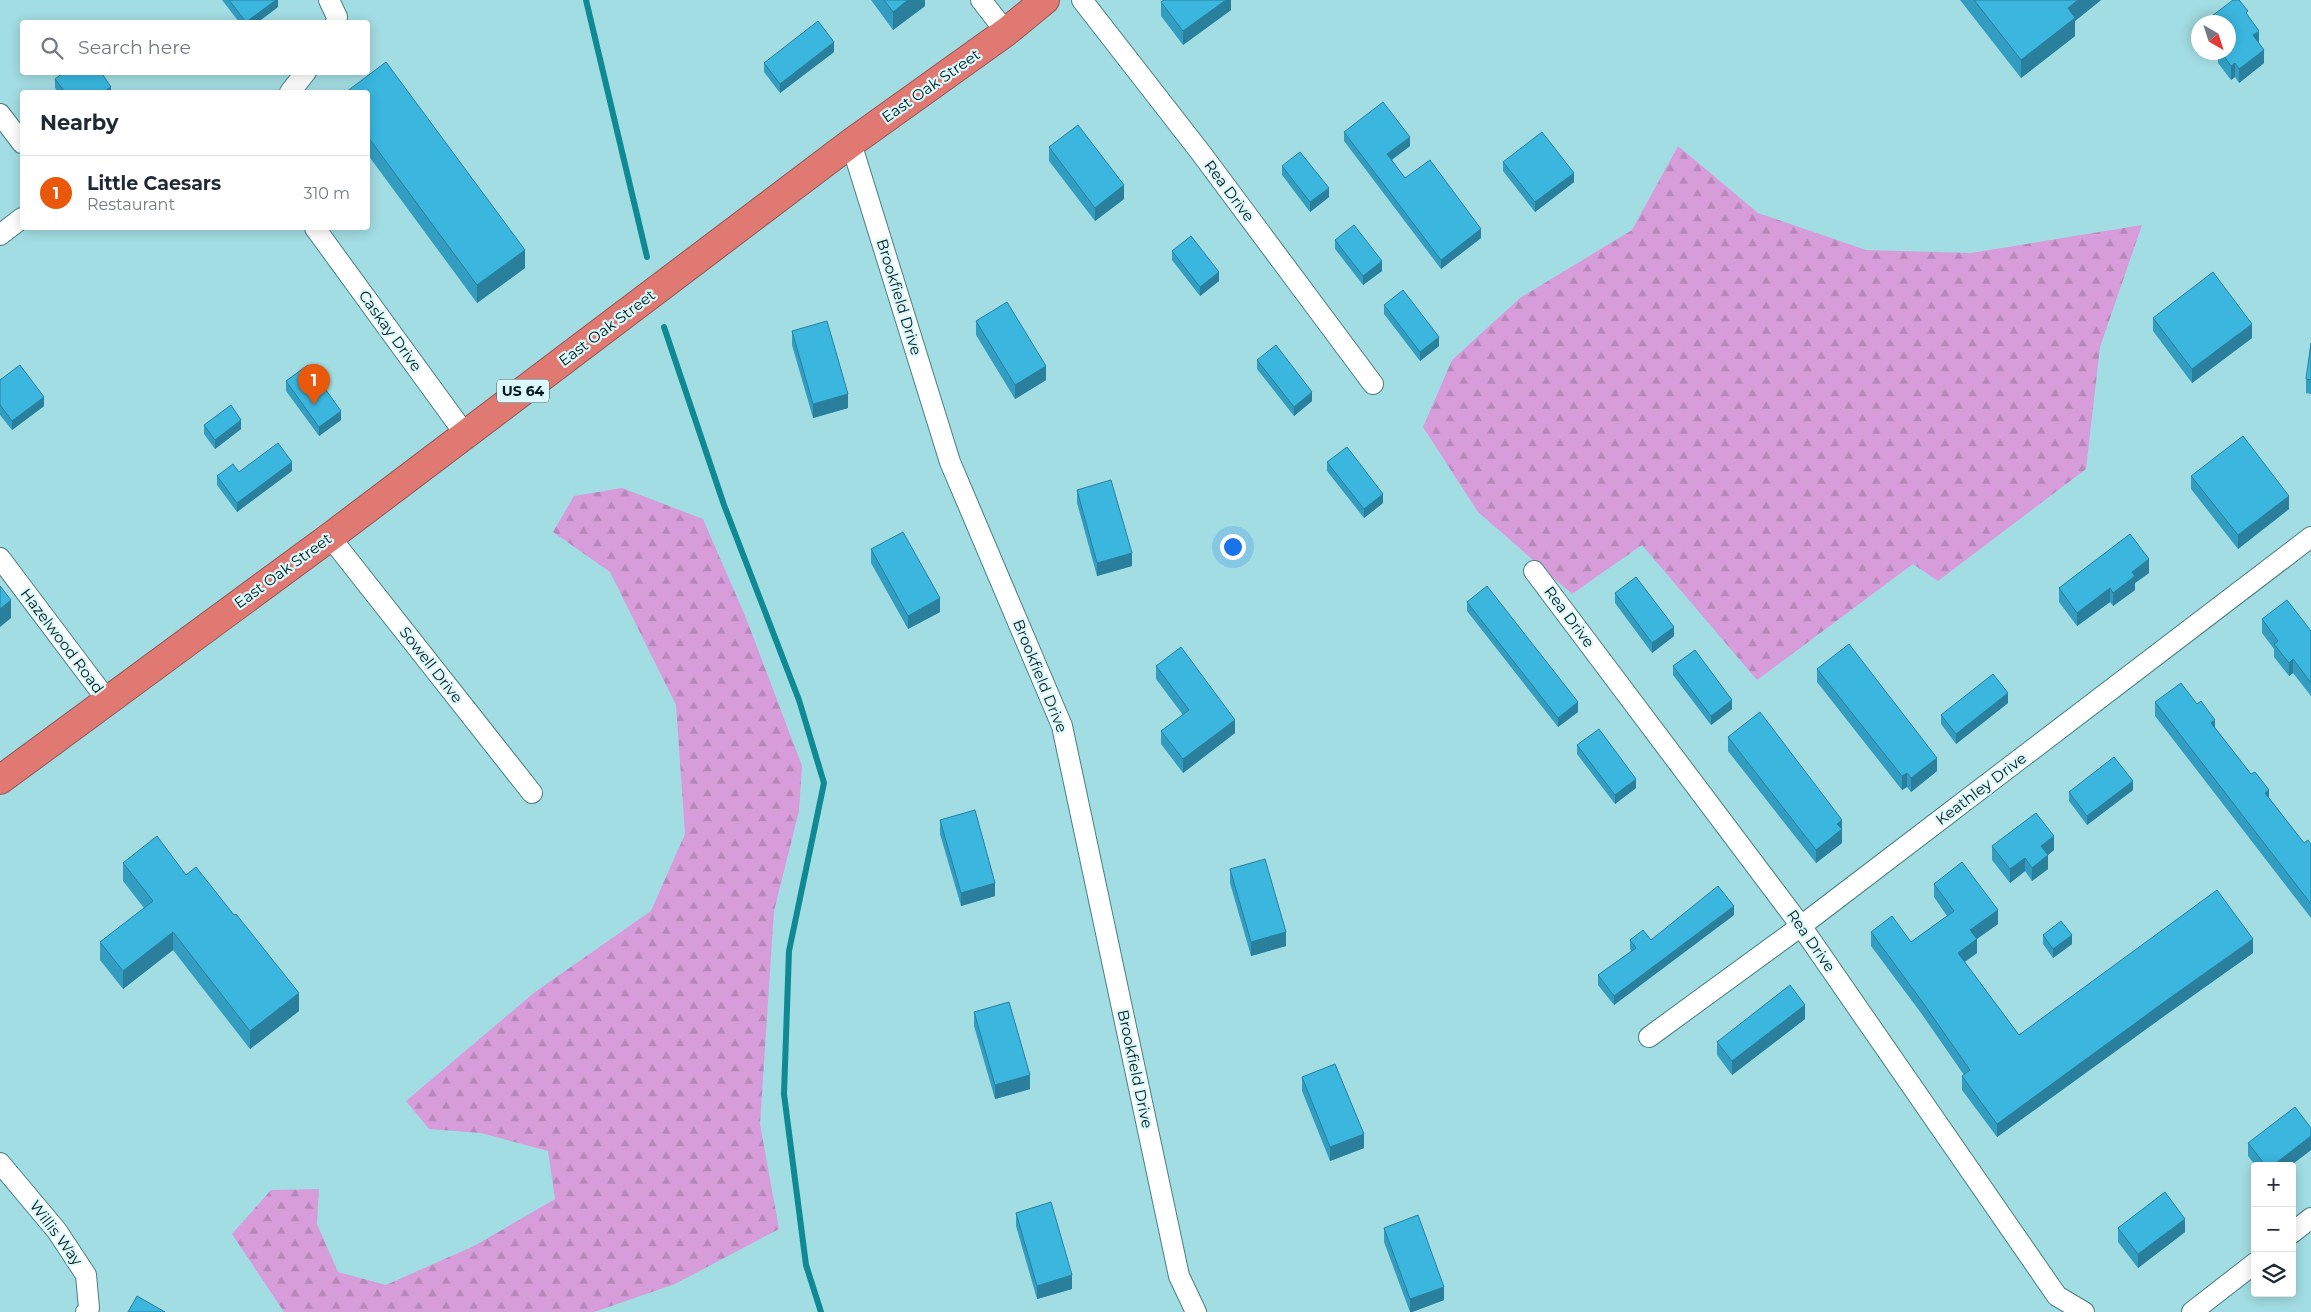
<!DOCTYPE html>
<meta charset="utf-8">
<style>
body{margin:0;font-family:Montserrat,sans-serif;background:#f6f6f7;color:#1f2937}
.controls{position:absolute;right:15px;bottom:15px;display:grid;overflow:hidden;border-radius:5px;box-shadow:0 2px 12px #0003}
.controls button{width:45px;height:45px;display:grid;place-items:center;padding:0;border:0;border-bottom:1px solid #e0e1e3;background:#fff;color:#1f2937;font:25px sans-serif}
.compass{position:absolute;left:2191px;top:15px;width:45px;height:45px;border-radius:50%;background:#fff;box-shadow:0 2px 12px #0003;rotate:141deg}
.you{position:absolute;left:1232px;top:546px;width:18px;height:18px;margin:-12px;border:4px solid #fff;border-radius:50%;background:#1a73e8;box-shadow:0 0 0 8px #1a73e833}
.badge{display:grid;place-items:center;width:32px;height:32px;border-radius:50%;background:#ea580c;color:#fff;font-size:16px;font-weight:700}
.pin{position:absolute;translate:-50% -41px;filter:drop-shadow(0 1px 2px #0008)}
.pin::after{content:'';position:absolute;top:26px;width:18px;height:15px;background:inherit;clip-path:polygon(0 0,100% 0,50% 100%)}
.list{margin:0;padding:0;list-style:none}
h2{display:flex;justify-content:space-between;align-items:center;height:65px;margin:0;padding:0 20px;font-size:21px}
h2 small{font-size:16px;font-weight:400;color:#747a83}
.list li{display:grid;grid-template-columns:32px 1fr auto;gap:15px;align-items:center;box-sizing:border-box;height:75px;padding:0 20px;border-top:1px solid #e0e1e3}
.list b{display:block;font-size:19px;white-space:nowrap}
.list p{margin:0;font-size:16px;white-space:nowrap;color:#747a83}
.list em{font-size:16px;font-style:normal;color:#747a83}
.icon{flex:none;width:28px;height:28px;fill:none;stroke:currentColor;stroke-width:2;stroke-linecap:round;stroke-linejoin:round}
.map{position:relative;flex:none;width:2311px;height:1312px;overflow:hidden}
.search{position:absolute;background:#fff;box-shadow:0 2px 12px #0003;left:20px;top:20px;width:350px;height:55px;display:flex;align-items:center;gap:12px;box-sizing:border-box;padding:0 18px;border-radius:5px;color:#747a83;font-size:19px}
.panel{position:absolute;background:#fff;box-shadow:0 2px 12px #0003;left:20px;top:90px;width:350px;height:140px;border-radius:5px}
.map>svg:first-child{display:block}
</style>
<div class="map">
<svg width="2311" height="1312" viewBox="0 0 2311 1312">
<defs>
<pattern id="forest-firs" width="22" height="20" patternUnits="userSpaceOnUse" patternTransform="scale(1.25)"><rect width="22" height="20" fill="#d79ddb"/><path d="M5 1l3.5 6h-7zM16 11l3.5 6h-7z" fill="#b787bb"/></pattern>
</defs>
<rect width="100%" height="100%" fill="#a2dde3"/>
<path fill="url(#forest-firs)" d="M1678 146 1758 213 1866 250 1971 253 2142 225 2100 347 2086 469 1938 581 1913 564 1757 680 1642 545 1572 594 1478 512 1423 427 1452 360 1520 298 1632 230Z
M622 488 703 519 746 618 802 766 799 811 774 911 760 1124 779 1229 675 1284 594 1312H284L232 1234 271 1190 319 1189 317 1224 338 1272 386 1285 476 1245 555 1199 548 1151 481 1133 429 1129 406 1101 535 992 651 911 685 834 676 705 610 572 553 532 574 496Z"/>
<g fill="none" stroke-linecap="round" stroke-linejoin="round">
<path stroke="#0f8a94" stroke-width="6" d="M586 0 647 257
M664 327 724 505 799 700 824 783 789 951 784 1094 806 1265 821 1312"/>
<g stroke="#477f85" stroke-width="22">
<path id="street" d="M329 0 337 17 336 22
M981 0 1006 32
M1082 0 1201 153 1373 384
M290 92 306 72
M0 114 22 143
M851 143 950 462 1062 726 1179 1276 1196 1312
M315 228 465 434
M0 235 22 218
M330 537 532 793
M0 558 107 700
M1534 571 1801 926 2057 1296 2084 1312
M1649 1037 1801 926 2311 537
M0 1163 57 1231 86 1275 89 1308 86 1312
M2292 1233 2311 1218
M2192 1312 2255 1263"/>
</g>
<g stroke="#935754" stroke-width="30">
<path id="highway" d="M0 780 330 537 851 143 1006 32 1045 0"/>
</g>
<use href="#street" stroke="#fff" stroke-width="20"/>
<use href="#highway" stroke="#e17973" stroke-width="28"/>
</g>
<path fill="#329dc0" d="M222 0H278V7L258 22H239Z
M871 0H925V6L893 30Z
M1231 0V10L1183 45 1161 16V2Z
M1960 0H2101L2075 21V36L2021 78Z
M2248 16 2259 43 2264 63 2239 83 2235 77 2231 80 2218 63V55L2216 52H2228Z
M834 52 780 93 764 72V63Z
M55 79 111 92H58L55 88Z
M368 92 525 268 477 303 368 155Z
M1344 132 1410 146 1392 160 1405 178 1481 238 1441 269 1344 141Z
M1049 147 1124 199 1095 221 1049 161Z
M1503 162 1574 182 1535 212 1503 171Z
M1282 166 1329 197 1310 212 1282 175Z
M1335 240 1382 271 1363 285 1335 249Z
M1172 251 1219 281 1200 296 1172 260Z
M1384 305 1439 346 1420 361 1384 314Z
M2153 318 2252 338 2192 383 2153 331Z
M976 321 1046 380 1015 399 976 335Z
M792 331 848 408 813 418 792 345Z
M2311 343V394L2306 393V379Z
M1257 360 1312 401 1294 416 1257 369Z
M0 380 44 406 12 430 0 415Z
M286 381 341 420 319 436 286 391Z
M204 425 241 429 215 449 204 434Z
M1327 462 1383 503 1364 518 1327 471Z
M292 471 237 512 217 485V476L239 472Z
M2191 476 2289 509 2238 549 2191 489Z
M1077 490 1132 566 1097 576 1077 503Z
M871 549 940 612 908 629 871 563Z
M2149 573 2135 583V590L2113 606 2110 602 2077 626 2059 602V588Z
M1615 593 1674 636 1652 653 1615 603Z
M1467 602 1578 712 1558 727 1467 611Z
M2262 619 2311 631V696L2293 673 2289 676 2274 657V649L2262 633Z
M1156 666 1235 733 1183 773 1161 744V731L1183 715 1156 679Z
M1673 666 1732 709 1711 725 1673 675Z
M1817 669 1937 771 1911 792 1907 787 1902 790 1817 682Z
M2155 702 2197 704 2304 843 2311 844V918L2155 716Z
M2008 703 1956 744 1941 724V715Z
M1728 737 1842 820V843L1816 863 1728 751Z
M1577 745 1636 788 1615 804 1577 754Z
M2133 790 2087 825 2069 801V792Z
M940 820 995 896 961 906 940 834Z
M1992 846 2054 850 2048 855V869L2032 881 2025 871 2010 883 1992 860Z
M123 863 186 875 299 1011 250 1049 173 950 123 989 100 960V942L144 908 123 881Z
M1230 869 1286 946 1251 956 1230 883Z
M1934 884 1998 924 1976 939 1977 953 1965 962 2019 1035 2253 953 2167 1014 1997 1137 1962 1090V1076L1964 1075 1921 1013 1871 946V932L1911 942 1947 916 1934 897Z
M1734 915 1614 1005 1598 985V975L1631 951 1630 949V940H1651Z
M2043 935 2072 944 2053 958 2043 944Z
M974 1012 1030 1089 995 1099 974 1026Z
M1805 1019 1732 1075 1717 1055V1042Z
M1302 1077 1364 1148 1330 1161 1302 1091Z
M2311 1136V1150L2290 1166H2256L2248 1156V1143Z
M1016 1213 1072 1289 1037 1299 1016 1226Z
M1384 1228 1444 1300 1412 1312H1410L1384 1242Z
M2118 1228 2185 1232 2138 1268 2118 1242Z"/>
<path fill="#297f9c" d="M276 0H278V7L258 22H246Z
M908 0H925V6L893 30V12Z
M1226 0H1231V10L1183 45V31Z
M2078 0H2101L2075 21V36L2021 78V60L2068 8Z
M2259 31V44L2253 35Z
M834 42V52L780 93V84Z
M2264 50V63L2239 83V69Z
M2235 63V77L2231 80V66Z
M111 87V92H103Z
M1410 137V146L1387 163V154Z
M1574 173V182L1535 212V202Z
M1124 185V199L1095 221V208Z
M1329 188V197L1310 212V202Z
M1481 229V238L1441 269V260Z
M525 250V268L477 303V285Z
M1382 261V271L1363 285V276Z
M1219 272V281L1200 296V287Z
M2252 324V338L2192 383V369Z
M1439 337V346L1420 361V352Z
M1046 366V380L1015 399V385Z
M1312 392V401L1294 416V407Z
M848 394V408L813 418V404Z
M44 397V406L12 430V421Z
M341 411V420L319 436V427Z
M241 420V429L215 449V440Z
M292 462V471L237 512V503Z
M1383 494V503L1364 518V509Z
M2289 496V509L2238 549V535Z
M1132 553V566L1097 576V563Z
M2149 559V573L2135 583V590L2113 606V593L2132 572Z
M2110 588V602L2077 626V613Z
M940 598V612L908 629V616Z
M11 600V618L0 627V609Z
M1674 627V636L1652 653V643Z
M2293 659V673L2289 676V663Z
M2008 693V703L1956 744V734Z
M1732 700V709L1711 725V716Z
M1578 702V712L1558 727V718Z
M1235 720V733L1183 773V759Z
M2215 720V733L2211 723Z
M1937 758V771L1911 792V778Z
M1907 773V787L1902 790V776Z
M1636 779V788L1615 804V795Z
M2133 781V790L2087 825V816Z
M2269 790V804L2265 793Z
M1842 820V843L1816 863V850L1837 824Z
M2054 836V850L2041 860V846Z
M2048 855V869L2032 881V868Z
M2025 858V871L2010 883V869Z
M995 883V896L961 906V893Z
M1734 906V915L1614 1005V996Z
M1998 910V924L1970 944V930Z
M173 932V950L123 989V971Z
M1286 932V946L1251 956V942Z
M2072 935V944L2053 958V949Z
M1977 939V953L1958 966V953Z
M2253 939V953L2167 1014 1997 1137V1124L2167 1000Z
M299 993V1011L250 1049V1031Z
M1805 1005V1019L1732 1075V1061Z
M1030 1075V1089L995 1099V1085Z
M1364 1134V1148L1330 1161V1147Z
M2311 1136V1150L2290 1166H2272Z
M2185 1219V1232L2138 1268V1254Z
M1072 1275V1289L1037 1299V1286Z
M1444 1287V1300L1412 1312H1410V1299Z"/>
<path fill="#3ab6df" stroke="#297f9c" d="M229 0H276L246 22Z
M884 0H908L893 12Z
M1164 0H1226L1183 31 1161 2Z
M1974 0H2078L2068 8 2075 18 2021 60Z
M2233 0H2239L2248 11 2246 13 2259 31 2253 35 2264 50 2239 69 2235 63 2231 66 2221 52H2228V22H2204Z
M818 21 834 42 780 84 764 63Z
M386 62 525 250 477 285 368 137V92H346Z
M64 72H101L111 87 103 92H65L55 79Z
M1383 102 1410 137 1387 154 1405 178 1430 160 1481 229 1441 260 1344 132Z
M1078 125 1124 185 1095 208 1049 147Z
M1542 132 1574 173 1535 202 1503 162Z
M1300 152 1329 188 1310 202 1282 166Z
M1354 225 1382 261 1363 276 1335 240Z
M1191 236 1219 272 1200 287 1172 251Z
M2213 272 2252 324 2192 369 2153 318Z
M1403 290 1439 337 1420 352 1384 305Z
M1007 302 1046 366 1015 385 976 321Z
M827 321 848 394 813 404 792 331Z
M2311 343V380L2306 379Z
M1276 345 1312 392 1294 407 1257 360Z
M20 365 44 397 12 421 0 405V380Z
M308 365 341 411 319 427 286 381Z
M231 405 241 420 215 440 204 425Z
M2243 436 2289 496 2238 535 2191 476Z
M278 443 292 462 237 503 217 476 233 464 239 472Z
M1347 447 1383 494 1364 509 1327 462Z
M1111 480 1132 553 1097 563 1077 490Z
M903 532 940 598 908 616 871 549Z
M2130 534 2149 559 2132 572 2135 576 2113 593 2110 588 2077 613 2059 588Z
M1636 577 1674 627 1652 643 1615 593Z
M0 586 11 600 0 609Z
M1487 586 1578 702 1558 718 1467 602Z
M2287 600 2311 631V683L2293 659 2289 663 2274 644 2278 641 2262 619Z
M1849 644 1937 758 1911 778 1907 773 1902 776 1817 669Z
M1181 647 1235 720 1183 759 1161 731 1189 710 1156 666Z
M1695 650 1732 700 1711 716 1673 666Z
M1993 674 2008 693 1956 734 1941 715Z
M2181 683 2197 704 2201 701 2215 720 2211 723 2251 774 2255 772 2269 790 2265 793 2304 843 2308 840 2311 844V904L2155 702Z
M1760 712 1842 820 1837 824 1842 829 1816 850 1728 737Z
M1599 729 1636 779 1615 795 1577 745Z
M2114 757 2133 781 2087 816 2069 792Z
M975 810 995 883 961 893 940 820Z
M2036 813 2054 836 2041 846 2048 855 2032 868 2025 858 2010 869 1992 846Z
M157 836 186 875 196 867 234 915 236 914 299 993 250 1031 173 932 123 971 100 942 153 901 123 863Z
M1265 859 1286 932 1251 942 1230 869Z
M1962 862 1998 910 1970 930 1977 939 1958 953 2019 1035 2217 890 2253 939 2167 1000 1997 1124 1962 1076 1970 1070 1921 1000 1871 932 1892 916 1911 942 1954 911 1934 884Z
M1718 886 1734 906 1614 996 1598 975 1636 948 1630 940 1643 930 1651 940Z
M2061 921 2072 935 2053 949 2043 935Z
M1790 985 1805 1005 1732 1061 1717 1042Z
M1009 1002 1030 1075 995 1085 974 1012Z
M1335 1064 1364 1134 1330 1147 1302 1077Z
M2295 1107 2311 1128V1136L2272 1166H2266L2248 1143Z
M2165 1192 2185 1219 2138 1254 2118 1228Z
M1051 1202 1072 1275 1037 1286 1016 1213Z
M1418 1215 1444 1287 1410 1299 1384 1228Z
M137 1296 165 1312H128Z"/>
<g text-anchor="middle" stroke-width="4.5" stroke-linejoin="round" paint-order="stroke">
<rect fill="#dbf8fb" stroke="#435c5e" stroke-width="1" x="497" y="379.5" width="52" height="23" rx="4"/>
<g font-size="14" font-weight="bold" fill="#02191b">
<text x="523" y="396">US 64</text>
</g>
<g font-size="15" fill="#02191b" stroke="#dbf8fb">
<text transform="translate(931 86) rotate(-35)" y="5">East Oak Street</text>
<text transform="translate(1229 191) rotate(53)" y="5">Rea Drive</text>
<text transform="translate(899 297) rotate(73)" y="5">Brookfield Drive</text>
<text transform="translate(607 328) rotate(-37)" y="5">East Oak Street</text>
<text transform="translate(390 331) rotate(54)" y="5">Caskay Drive</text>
<text transform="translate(283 571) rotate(-36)" y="5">East Oak Street</text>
<text transform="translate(1569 617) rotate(53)" y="5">Rea Drive</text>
<text transform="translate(62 641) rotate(53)" y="5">Hazelwood Road</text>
<text transform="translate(431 665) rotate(52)" y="5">Sowell Drive</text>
<text transform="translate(1040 676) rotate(68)" y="5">Brookfield Drive</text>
<text transform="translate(1981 789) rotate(-37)" y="5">Keathley Drive</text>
<text transform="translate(1811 941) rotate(55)" y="5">Rea Drive</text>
<text transform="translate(1135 1069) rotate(78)" y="5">Brookfield Drive</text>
<text transform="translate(56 1233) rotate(53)" y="5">Willis Way</text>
</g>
</g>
</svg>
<div class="controls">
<button>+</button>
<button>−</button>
<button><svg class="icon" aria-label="layers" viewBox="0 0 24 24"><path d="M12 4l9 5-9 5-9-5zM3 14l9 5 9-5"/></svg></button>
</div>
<svg class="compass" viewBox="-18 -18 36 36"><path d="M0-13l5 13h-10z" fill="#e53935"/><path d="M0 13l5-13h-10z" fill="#747a83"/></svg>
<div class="you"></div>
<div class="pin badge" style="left:314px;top:405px">1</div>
<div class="search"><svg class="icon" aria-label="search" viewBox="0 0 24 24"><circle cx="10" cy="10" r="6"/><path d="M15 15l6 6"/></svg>Search here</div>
<section class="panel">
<h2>Nearby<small></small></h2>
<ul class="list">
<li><span class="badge">1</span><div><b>Little Caesars</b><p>Restaurant</p></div><em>310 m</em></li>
</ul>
</section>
</div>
